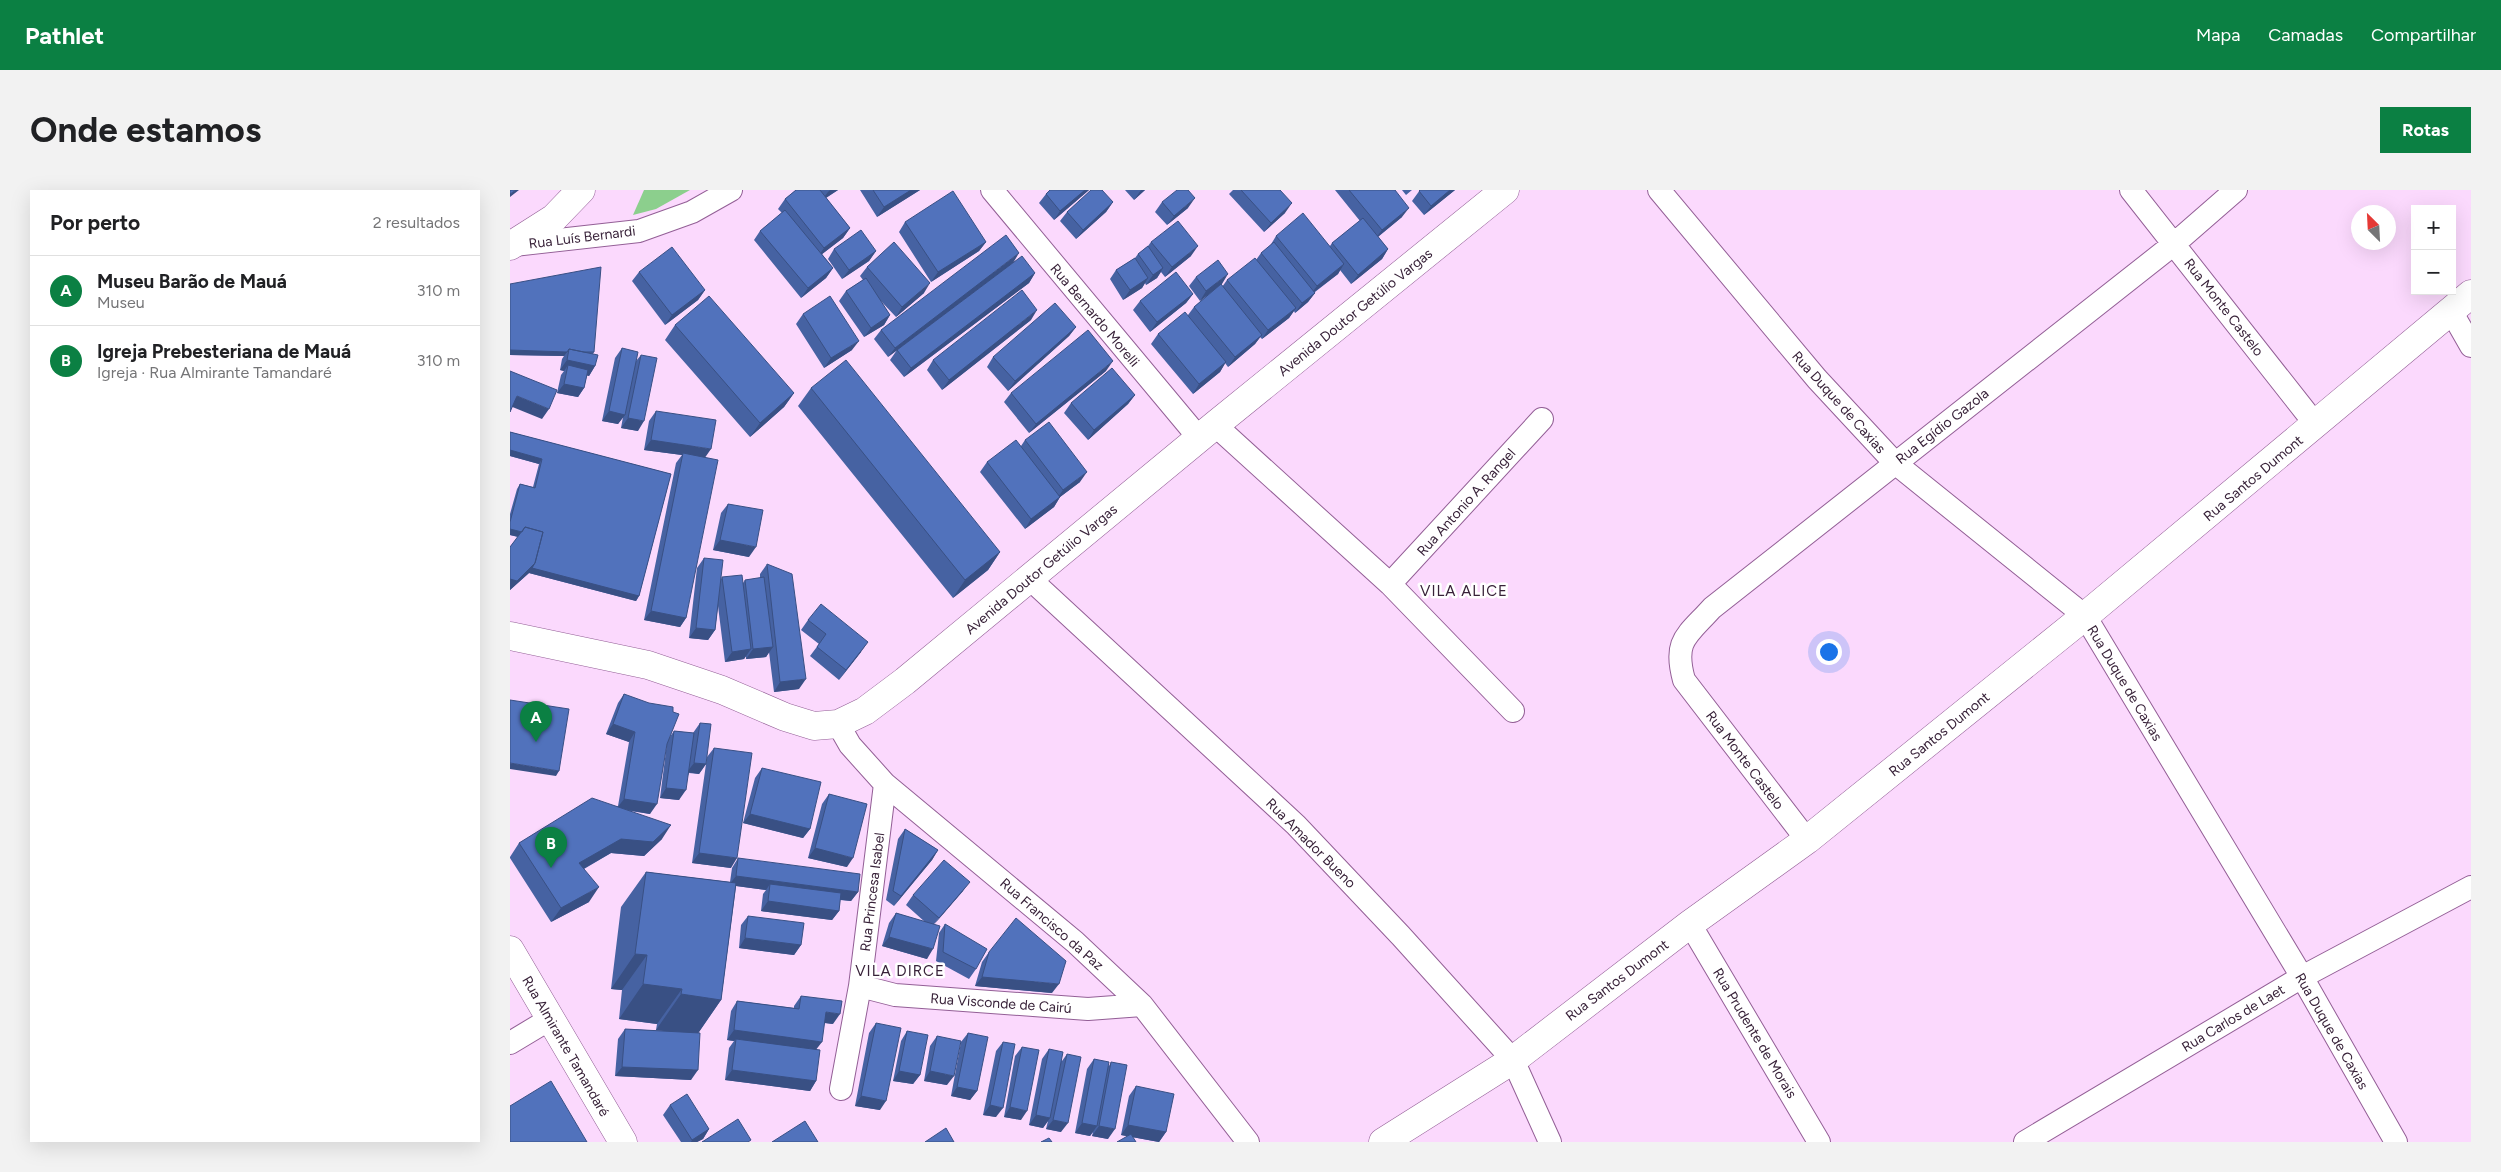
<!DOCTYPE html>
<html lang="pt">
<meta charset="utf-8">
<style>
body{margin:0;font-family:Figtree,sans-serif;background:#f2f2f2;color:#202124}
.controls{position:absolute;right:15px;top:15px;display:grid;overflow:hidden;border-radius:0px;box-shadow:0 5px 20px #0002}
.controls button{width:45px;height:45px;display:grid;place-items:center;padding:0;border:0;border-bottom:1px solid #e0e0e0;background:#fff;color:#202124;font:25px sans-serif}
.compass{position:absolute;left:1841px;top:15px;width:45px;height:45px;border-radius:50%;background:#fff;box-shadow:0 5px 20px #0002;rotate:336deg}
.you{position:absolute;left:1318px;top:461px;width:18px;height:18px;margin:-12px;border:4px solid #fff;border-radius:50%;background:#1a73e8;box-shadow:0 0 0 8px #1a73e833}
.badge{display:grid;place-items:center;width:32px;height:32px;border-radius:50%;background:#0b8043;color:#fff;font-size:16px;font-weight:700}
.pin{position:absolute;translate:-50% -41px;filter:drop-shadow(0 1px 2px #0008)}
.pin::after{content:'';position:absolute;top:26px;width:18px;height:15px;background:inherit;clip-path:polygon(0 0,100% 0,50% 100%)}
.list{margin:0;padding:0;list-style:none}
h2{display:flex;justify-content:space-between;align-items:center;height:65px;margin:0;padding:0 20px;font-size:21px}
h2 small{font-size:16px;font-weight:400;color:#757577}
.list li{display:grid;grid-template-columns:32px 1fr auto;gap:15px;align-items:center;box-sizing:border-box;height:70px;padding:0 20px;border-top:1px solid #e0e0e0}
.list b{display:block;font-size:19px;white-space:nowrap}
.list p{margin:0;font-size:16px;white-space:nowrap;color:#757577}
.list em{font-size:16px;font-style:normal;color:#757577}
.map{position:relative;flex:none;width:1961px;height:952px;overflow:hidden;border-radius:0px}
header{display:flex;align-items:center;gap:30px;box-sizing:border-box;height:70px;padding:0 25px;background:#0b8043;color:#fff}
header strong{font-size:24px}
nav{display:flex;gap:28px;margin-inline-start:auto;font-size:18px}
.intro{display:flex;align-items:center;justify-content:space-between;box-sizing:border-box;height:120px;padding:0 30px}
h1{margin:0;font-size:35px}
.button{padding:12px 22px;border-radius:0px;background:#0b8043;color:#fff;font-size:18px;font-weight:700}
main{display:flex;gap:30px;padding:0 30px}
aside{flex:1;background:#fff;border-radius:0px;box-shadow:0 5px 20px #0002}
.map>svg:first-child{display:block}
</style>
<header>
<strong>Pathlet</strong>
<nav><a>Mapa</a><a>Camadas</a><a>Compartilhar</a></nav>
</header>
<div class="intro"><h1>Onde estamos</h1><a class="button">Rotas</a></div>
<main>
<aside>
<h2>Por perto<small>2 resultados</small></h2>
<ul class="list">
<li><span class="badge">A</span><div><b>Museu Barão de Mauá</b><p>Museu</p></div><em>310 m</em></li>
<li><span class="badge">B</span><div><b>Igreja Prebesteriana de Mauá</b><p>Igreja · Rua Almirante Tamandaré</p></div><em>310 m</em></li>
</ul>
</aside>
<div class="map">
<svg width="1961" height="952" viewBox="0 0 1961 952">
<rect width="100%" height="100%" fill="#fbd9fd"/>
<path fill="#8ccf8d" d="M134 0H180L146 19 123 25Z"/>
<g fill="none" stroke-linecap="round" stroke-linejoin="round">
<g stroke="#935f96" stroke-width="24">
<path id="minor" d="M482 0 689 248
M1149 0 1307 189 1385 273 1575 426 1792 787 1886 952
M1621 0 1806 235
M4 55 129 41 182 22 221 0
M1941 121 1961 156
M705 235 880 394 1003 521
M520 389 786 635 891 746 1003 870 1040 952
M880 394 1032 229
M328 534 340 555 375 594 565 752 632 815 738 952
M1297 650 1174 490C1163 450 1177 446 1202 418L1664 54 1726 0
M1180 734 1309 952
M350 796 385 805 578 819 632 815
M0 853 40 829
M331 899 350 796 375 594
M1515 952 1792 787 1961 697"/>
</g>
<g stroke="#935f96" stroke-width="29">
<path id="tertiary" d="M0 446 138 475 212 500 275 527 304 536 328 534 355 521 395 491 705 235 995 0
M873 952 1003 870 1180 734 1297 650 1575 426 1961 104"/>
</g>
<g stroke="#935f96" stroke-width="29">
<path id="secondary" d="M0 760 113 952"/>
</g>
<g stroke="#935f96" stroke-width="29">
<path id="primary" d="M0 56 44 28 71 0"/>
</g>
<use href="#minor" stroke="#fff" stroke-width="22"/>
<use href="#tertiary" stroke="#fff" stroke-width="28"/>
<use href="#secondary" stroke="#fff" stroke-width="28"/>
<use href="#primary" stroke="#fff" stroke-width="28"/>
</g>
<path fill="#4662a2" d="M286 0H328L316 8 340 38 333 48 312 64 323 78 316 88 291 108 244 50 250 41 272 23 268 19 275 9Z
M350 0H410L367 27Z
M579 0 544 30 529 13 536 4Z
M615 0H635L624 10Z
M723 0H770L775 23 754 42 719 4Z
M825 0H885L892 27 868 47 878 59 872 69 841 94 830 80 828 84 805 102V103L798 112 785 123 784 121 779 128 752 149 750 147 745 154 718 177 715 173 710 182 683 204 641 154 648 144 678 125 684 117 706 98 690 111 679 96 686 87 712 94 711 95 712 97 717 90 746 70 751 63 760 56 766 46 820 56 822 53 850 31Z
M892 0H902L896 5Z
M910 0H945L914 25 902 11Z
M603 12 596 22 566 49 550 31 557 22Z
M652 12 678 18 657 35 645 22Z
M395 32 476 52 469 61 421 92 389 42Z
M641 52 681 66 655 87 651 82 647 88 636 95 635 93 632 98 613 110 600 89 606 80 625 68 628 64 638 56Z
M324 59 366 61 359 71 332 89 318 69Z
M503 73 378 167 364 149 371 140Z
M357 77 414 103 386 127 369 109 380 125 374 135 354 147 329 111 336 101 353 90 350 86Z
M129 82 195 100 188 110 155 135 122 91Z
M525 83 519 93 394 187 380 170 387 160Z
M0 94 84 162 83 164 85 176 79 186 77 185 74 198 68 207 47 203 51 185 54 181 50 180 52 169 54 166 0 165Z
M683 104 676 113 640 142 623 120 630 111Z
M293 124 342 160 314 178 286 134Z
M521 130 432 200 417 180 423 170Z
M165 135 284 203 274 217 240 247 155 150Z
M566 137 559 146 498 201 477 177 483 167Z
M112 158 126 171 131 165 128 241 111 238 113 227 108 234 92 231 105 168Z
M596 181 519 243 494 212 501 203Z
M301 198 490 362 478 380 443 408 288 216Z
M625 205 618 214 578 250 554 223 561 213Z
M146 221 195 267 176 428 170 437 134 430 166 273 172 265 134 260 139 231Z
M0 242 161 284 129 406 126 411 19 383 0 400V357L8 347 0 345V324L7 299 10 294 23 297 29 274 0 266Z
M515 250 570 292 550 307 544 317 515 339 470 282 477 272 511 256Z
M218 314 239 367 203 360 211 323Z
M194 368 211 389 212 387 233 393 235 390 250 388V384L257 374 289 499 264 502 259 462 256 467 236 469V466L234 469 215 472 208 416 205 440 198 450 179 448 187 378Z
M298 430 351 462 329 490 300 466 309 454 291 440Z
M114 504 159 548 164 541 183 543 190 533 196 574 189 584 179 583 169 610 150 608 157 553 140 624 120 621 152 649 134 666 101 663 74 679 79 712 41 732 0 668V667L9 653 108 616 119 552 96 544 108 513Z
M204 558 221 678 182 673 197 567Z
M252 578 300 639 293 648 233 633 245 588Z
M319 604 337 677 298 668 312 614Z
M395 639 428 660 422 670 384 716 376 710 388 649Z
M228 668 348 702 341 711 330 710 329 721 322 730 251 721 253 704 256 700 226 696 211 810 188 843 181 890 105 886 108 849 115 839 159 841 146 840 147 834 109 829 112 800 101 799 111 717 136 682 220 692 222 678Z
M453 701 424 734 417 769 372 756 379 733 386 723 415 732 396 715 403 705Z
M238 726 291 755 284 765 229 758 231 735Z
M435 734 466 779 459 789 426 771 429 743Z
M479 762 542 803 465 796 472 772Z
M291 806 323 834 314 833 306 859V891L300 901 215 890 219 858 224 851 217 850 221 821 227 811 284 818V816Z
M366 833 370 920 345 916 359 843Z
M397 841 410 885 403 894 383 891 391 851Z
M458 843 467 901 460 910 441 906 451 852Z
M427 846 437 895 414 891 420 856Z
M493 852 486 927 473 925 486 861Z
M512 857 511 930 494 927 505 866Z
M539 859 552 871 557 864 551 942 536 939 538 931 533 938 519 935 532 869Z
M584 869 599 876 601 872 598 949 582 946 583 942 580 946 565 943 577 879Z
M626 896 656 942 649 952 611 945 619 906Z
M160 915 199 939 193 949 187 952H171L153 925Z"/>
<path fill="#395084" d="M6 0H9L0 7V4Z
M320 0H328L311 11 318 2Z
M401 0H410L367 27 374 17Z
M575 0H579L544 30 550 21Z
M631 0H635L624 10Z
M940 0H945L914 25 921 16Z
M685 8 678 18 657 35 664 26Z
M603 12 596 22 566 49 573 40Z
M782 13 775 23 754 42 761 33Z
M899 18 892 27 865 49 872 40Z
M340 38 333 48 307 68 314 58Z
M476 52 469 61 421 92 428 82Z
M688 56 681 66 655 87 662 77Z
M878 59 872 69 841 94 848 85Z
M366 61 359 71 332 89 339 80Z
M509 63 503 73 378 167 385 158Z
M834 74 828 84 800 105 807 96Z
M323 78 316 88 291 108 298 98Z
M653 78 647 88 636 95 643 85Z
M525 83 519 93 394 187 401 178Z
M718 84 712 94 690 111 696 101Z
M638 88 632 98 613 110 620 100Z
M420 93 414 103 386 127 392 117Z
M195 100 188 110 155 135 162 125Z
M805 103 798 112 785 123 792 113Z
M683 104 676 113 640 142 647 132Z
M786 118 779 128 752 149 758 140Z
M527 120 521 130 432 200 439 190Z
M380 125 374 135 354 147 361 138Z
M566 137 559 146 498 201 505 191Z
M752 145 745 154 718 177 725 167Z
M349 151 342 160 314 178 321 168Z
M0 160 57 162 54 166 0 165Z
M57 170 85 176 79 186 57 181 58 175 54 181 50 180Z
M603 171 596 181 519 243 526 234Z
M716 172 710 182 683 204 689 194Z
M54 194 74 198 68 207 47 203Z
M284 203 274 217 240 247 250 233Z
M625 205 618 214 578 250 584 240Z
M7 206 39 219 32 229 0 216Z
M99 221 115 225 108 234 92 231Z
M118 228 134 231 128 241 111 238Z
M141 250 201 259 194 269 173 263 172 265 134 260Z
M0 260 32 269 29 274 0 266Z
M577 282 570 292 546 310 553 300Z
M550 307 544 317 515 339 521 329Z
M0 339 30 347 27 351 0 345Z
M210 350 246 357 239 367 203 360Z
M490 362 478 380 443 408 455 390Z
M25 373 129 406 126 411 19 383 0 400V389Z
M141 421 176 428 170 437 134 430Z
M186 438 205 440 198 450 179 448Z
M358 452 351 462 329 490 336 480Z
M263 457 256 467 236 469 243 459Z
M241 459 234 469 215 472 222 462Z
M296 489 289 499 264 502 270 492Z
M103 534 125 542 119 552 96 544Z
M0 573 49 581 46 586 0 579Z
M184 573 196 574 189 584 177 582Z
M156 598 176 600 169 610 150 608Z
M114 609 147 614 140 624 107 618Z
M240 624 300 639 293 648 233 633Z
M161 635 152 649 134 666 101 663 59 687 69 673 111 649Z
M305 658 343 668 337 677 298 668Z
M428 660 422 670 384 716 391 706Z
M189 663 227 668 221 678 182 673Z
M226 686 348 702 341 711 259 701 260 694 256 700 219 695Z
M460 692 453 701 422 737 429 728Z
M89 697 79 712 41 732 51 718Z
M258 711 329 721 322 730 251 721Z
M379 747 423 759 417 769 372 756Z
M235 748 291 755 284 765 229 758Z
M125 764 137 765 112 800 101 799Z
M472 787 549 794 542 803 465 796Z
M133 794 172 799 147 834 109 829Z
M171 804 211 810 187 845 146 840Z
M316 822 330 824 323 834 309 832Z
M224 840 312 852 305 861 226 849 224 851 217 850Z
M112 877 188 880 181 890 105 886Z
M222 880 306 891 300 901 215 890Z
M389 881 410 885 403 894 383 891Z
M420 881 444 886 437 895 414 891Z
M447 897 467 901 460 910 441 906Z
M351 906 376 911 370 920 345 916Z
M480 915 493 918 486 927 473 925Z
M500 917 517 921 511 930 494 927Z
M526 925 540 928 533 938 519 935Z
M543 930 558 933 551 942 536 939Z
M572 933 587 936 580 946 565 943Z
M618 935 656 942 649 952 611 945Z
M589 936 605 939 598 949 582 946Z
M199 939 193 949 187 952H181L182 950Z"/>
<path fill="#5172bc" stroke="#395084" d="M0 0H6L0 4Z
M286 0H310L340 38 314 58 275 9Z
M363 0H401L374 17Z
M540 0H575L550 21 536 4Z
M581 0H592L603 12 573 40 557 22Z
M667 0H678L685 8 664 26 652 12Z
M731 0H770L782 13 761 33Z
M839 0H885L899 18 872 40Z
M910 0H940L921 16 909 1Z
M443 1 476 52 428 82 395 32Z
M275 20 323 78 298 98 250 41Z
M793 23 834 74 807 96 766 46Z
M853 28 878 59 848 85 822 53Z
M668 31 688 56 662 77 641 52Z
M351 40 366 61 339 80 324 59Z
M496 45 509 63 385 158 371 140Z
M384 52 420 93 392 117 357 77Z
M764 52 805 103 792 113 751 63Z
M638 56 653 78 643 85 628 64Z
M162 57 195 100 162 125 129 82Z
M512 66 525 83 401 178 387 160Z
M625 68 638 88 620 100 606 80Z
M745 68 786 118 758 140 717 90Z
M708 70 718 84 696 101 686 87Z
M91 77 84 162H74L59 159 57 162 0 160V94Z
M666 82 683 104 647 132 630 111Z
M356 88 380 125 361 138 336 101Z
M711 94 752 145 725 167 684 117Z
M512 100 527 120 439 190 423 170Z
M199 106 284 203 250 233 165 135Z
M320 106 349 151 321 168 293 124Z
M545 113 566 137 505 191 483 167Z
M675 122 716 172 689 194 648 144Z
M578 140 603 171 526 234 501 203Z
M112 158 128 162 115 225 99 221Z
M59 159 88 165 85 176 57 170Z
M131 165 147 168 134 231 118 228Z
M336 170 490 362 455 390 301 198Z
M58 175 78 180 74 198 54 194Z
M602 178 625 205 584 240 561 213Z
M0 181 47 200 39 219 7 206 0 222Z
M146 221 206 230 201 259 141 250Z
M539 232 577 282 553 300 515 250Z
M0 242 161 284 129 406 22 378 25 373 33 342 15 337 12 342 0 339V332L10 294 25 298 32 269 0 260Z
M506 250 550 307 521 329 477 272Z
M173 263 208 270 176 428 141 421Z
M218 314 253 320 246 357 210 350Z
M15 337 33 342 25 373 7 391 0 389V357Z
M194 368 213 370 205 440 186 438Z
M257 374 282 384 296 489 270 492Z
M232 385 241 459 222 462 212 387Z
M254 387 263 457 243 459 235 390Z
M311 414 358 452 336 480 307 457 316 444 298 430Z
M114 504 139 513 163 517V522L169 524 157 554 147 614 114 609 125 542 103 534Z
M0 510 59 519 49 581 0 573Z
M190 533 201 534 196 574 184 573Z
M164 541 184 543 176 600 156 598Z
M204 558 242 563 227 668 189 663Z
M252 578 311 592 300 639 240 624Z
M319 604 357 614 343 668 305 658Z
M82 608 161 635 143 652 111 649 69 673 89 697 51 718 9 653Z
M395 639 428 660 391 706 383 701Z
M228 668 350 684 348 702 226 686Z
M434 670 460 692 429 728 403 705Z
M136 682 226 693 211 810 171 804 172 799 133 794 137 765 125 764Z
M260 694 331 703 329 721 258 711Z
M386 723 430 736 423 759 379 747Z
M238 726 294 733 291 755 235 748Z
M506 728 556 771 549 794 472 787 479 762Z
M435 734 477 759 466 779 433 762Z
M291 806 332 811 330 824 316 822 312 852 224 840 227 811 289 819Z
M366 833 391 838 376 911 351 906Z
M115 839 190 843 188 880 112 877Z
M397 841 418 845 410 885 389 881Z
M458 843 478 847 467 901 447 897Z
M427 846 451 851 444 886 420 881Z
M226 849 310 860 306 891 222 880Z
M493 852 505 854 493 918 480 915Z
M512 857 529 860 517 921 500 917Z
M539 859 553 862 540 928 526 925Z
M557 864 571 867 558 933 543 930Z
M584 869 599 872 587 936 572 933Z
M601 872 617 875 605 939 589 936Z
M41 891 77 952H0V916Z
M626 896 664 904 656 942 618 935Z
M177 904 199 939 182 950 160 915Z
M228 929 241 950 238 952H192Z
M295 931 308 952H262Z
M436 938 444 952H415Z
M621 944 626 952H607Z
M539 948 542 952H531Z"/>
<g text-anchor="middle" stroke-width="5" stroke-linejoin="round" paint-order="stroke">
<g font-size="14" fill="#382239" stroke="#fff">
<text transform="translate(72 47) rotate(-7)" y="5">Rua Luís Bernardi</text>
<text transform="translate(1714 117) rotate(52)" y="5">Rua Monte Castelo</text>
<text transform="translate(845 122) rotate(-39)" y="5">Avenida Doutor Getúlio Vargas</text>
<text transform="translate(585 125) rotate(50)" y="5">Rua Bernardo Morelli</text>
<text transform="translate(1329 212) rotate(48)" y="5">Rua Duque de Caxias</text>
<text transform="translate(1432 236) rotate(-38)" y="5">Rua Egídio Gazola</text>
<text transform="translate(1743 288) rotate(-40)" y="5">Rua Santos Dumont</text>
<text transform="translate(956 312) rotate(-48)" y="5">Rua Antonio A. Rangel</text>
<text transform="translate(531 379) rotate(-40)" y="5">Avenida Doutor Getúlio Vargas</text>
<text transform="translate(1615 493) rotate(59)" y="5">Rua Duque de Caxias</text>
<text transform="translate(1429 544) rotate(-39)" y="5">Rua Santos Dumont</text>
<text transform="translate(1235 570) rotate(53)" y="5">Rua Monte Castelo</text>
<text transform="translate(801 653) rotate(45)" y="5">Rua Amador Bueno</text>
<text transform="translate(362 702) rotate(-83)" y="5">Rua Princesa Isabel</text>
<text transform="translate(542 734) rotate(41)" y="5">Rua Francisco da Paz</text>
<text transform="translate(1107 790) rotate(-37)" y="5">Rua Santos Dumont</text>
<text transform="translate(491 813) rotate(4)" y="5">Rua Visconde de Cairú</text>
<text transform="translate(1723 828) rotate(-31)" y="5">Rua Carlos de Laet</text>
<text transform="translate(1822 841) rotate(60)" y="5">Rua Duque de Caxias</text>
<text transform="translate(1245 843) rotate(59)" y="5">Rua Prudente de Morais</text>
<text transform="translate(56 856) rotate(60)" y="5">Rua Almirante Tamandaré</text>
</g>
<g font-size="15" letter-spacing="1" fill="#382239" stroke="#fff">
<text x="954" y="406">VILA ALICE</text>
<text x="390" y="786">VILA DIRCE</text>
</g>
</g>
</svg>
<div class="controls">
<button>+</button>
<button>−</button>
</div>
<svg class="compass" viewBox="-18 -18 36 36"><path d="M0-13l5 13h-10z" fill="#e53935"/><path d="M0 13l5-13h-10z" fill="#757577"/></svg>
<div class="you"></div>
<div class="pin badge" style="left:26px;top:552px">A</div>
<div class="pin badge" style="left:41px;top:678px">B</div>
</div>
</main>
